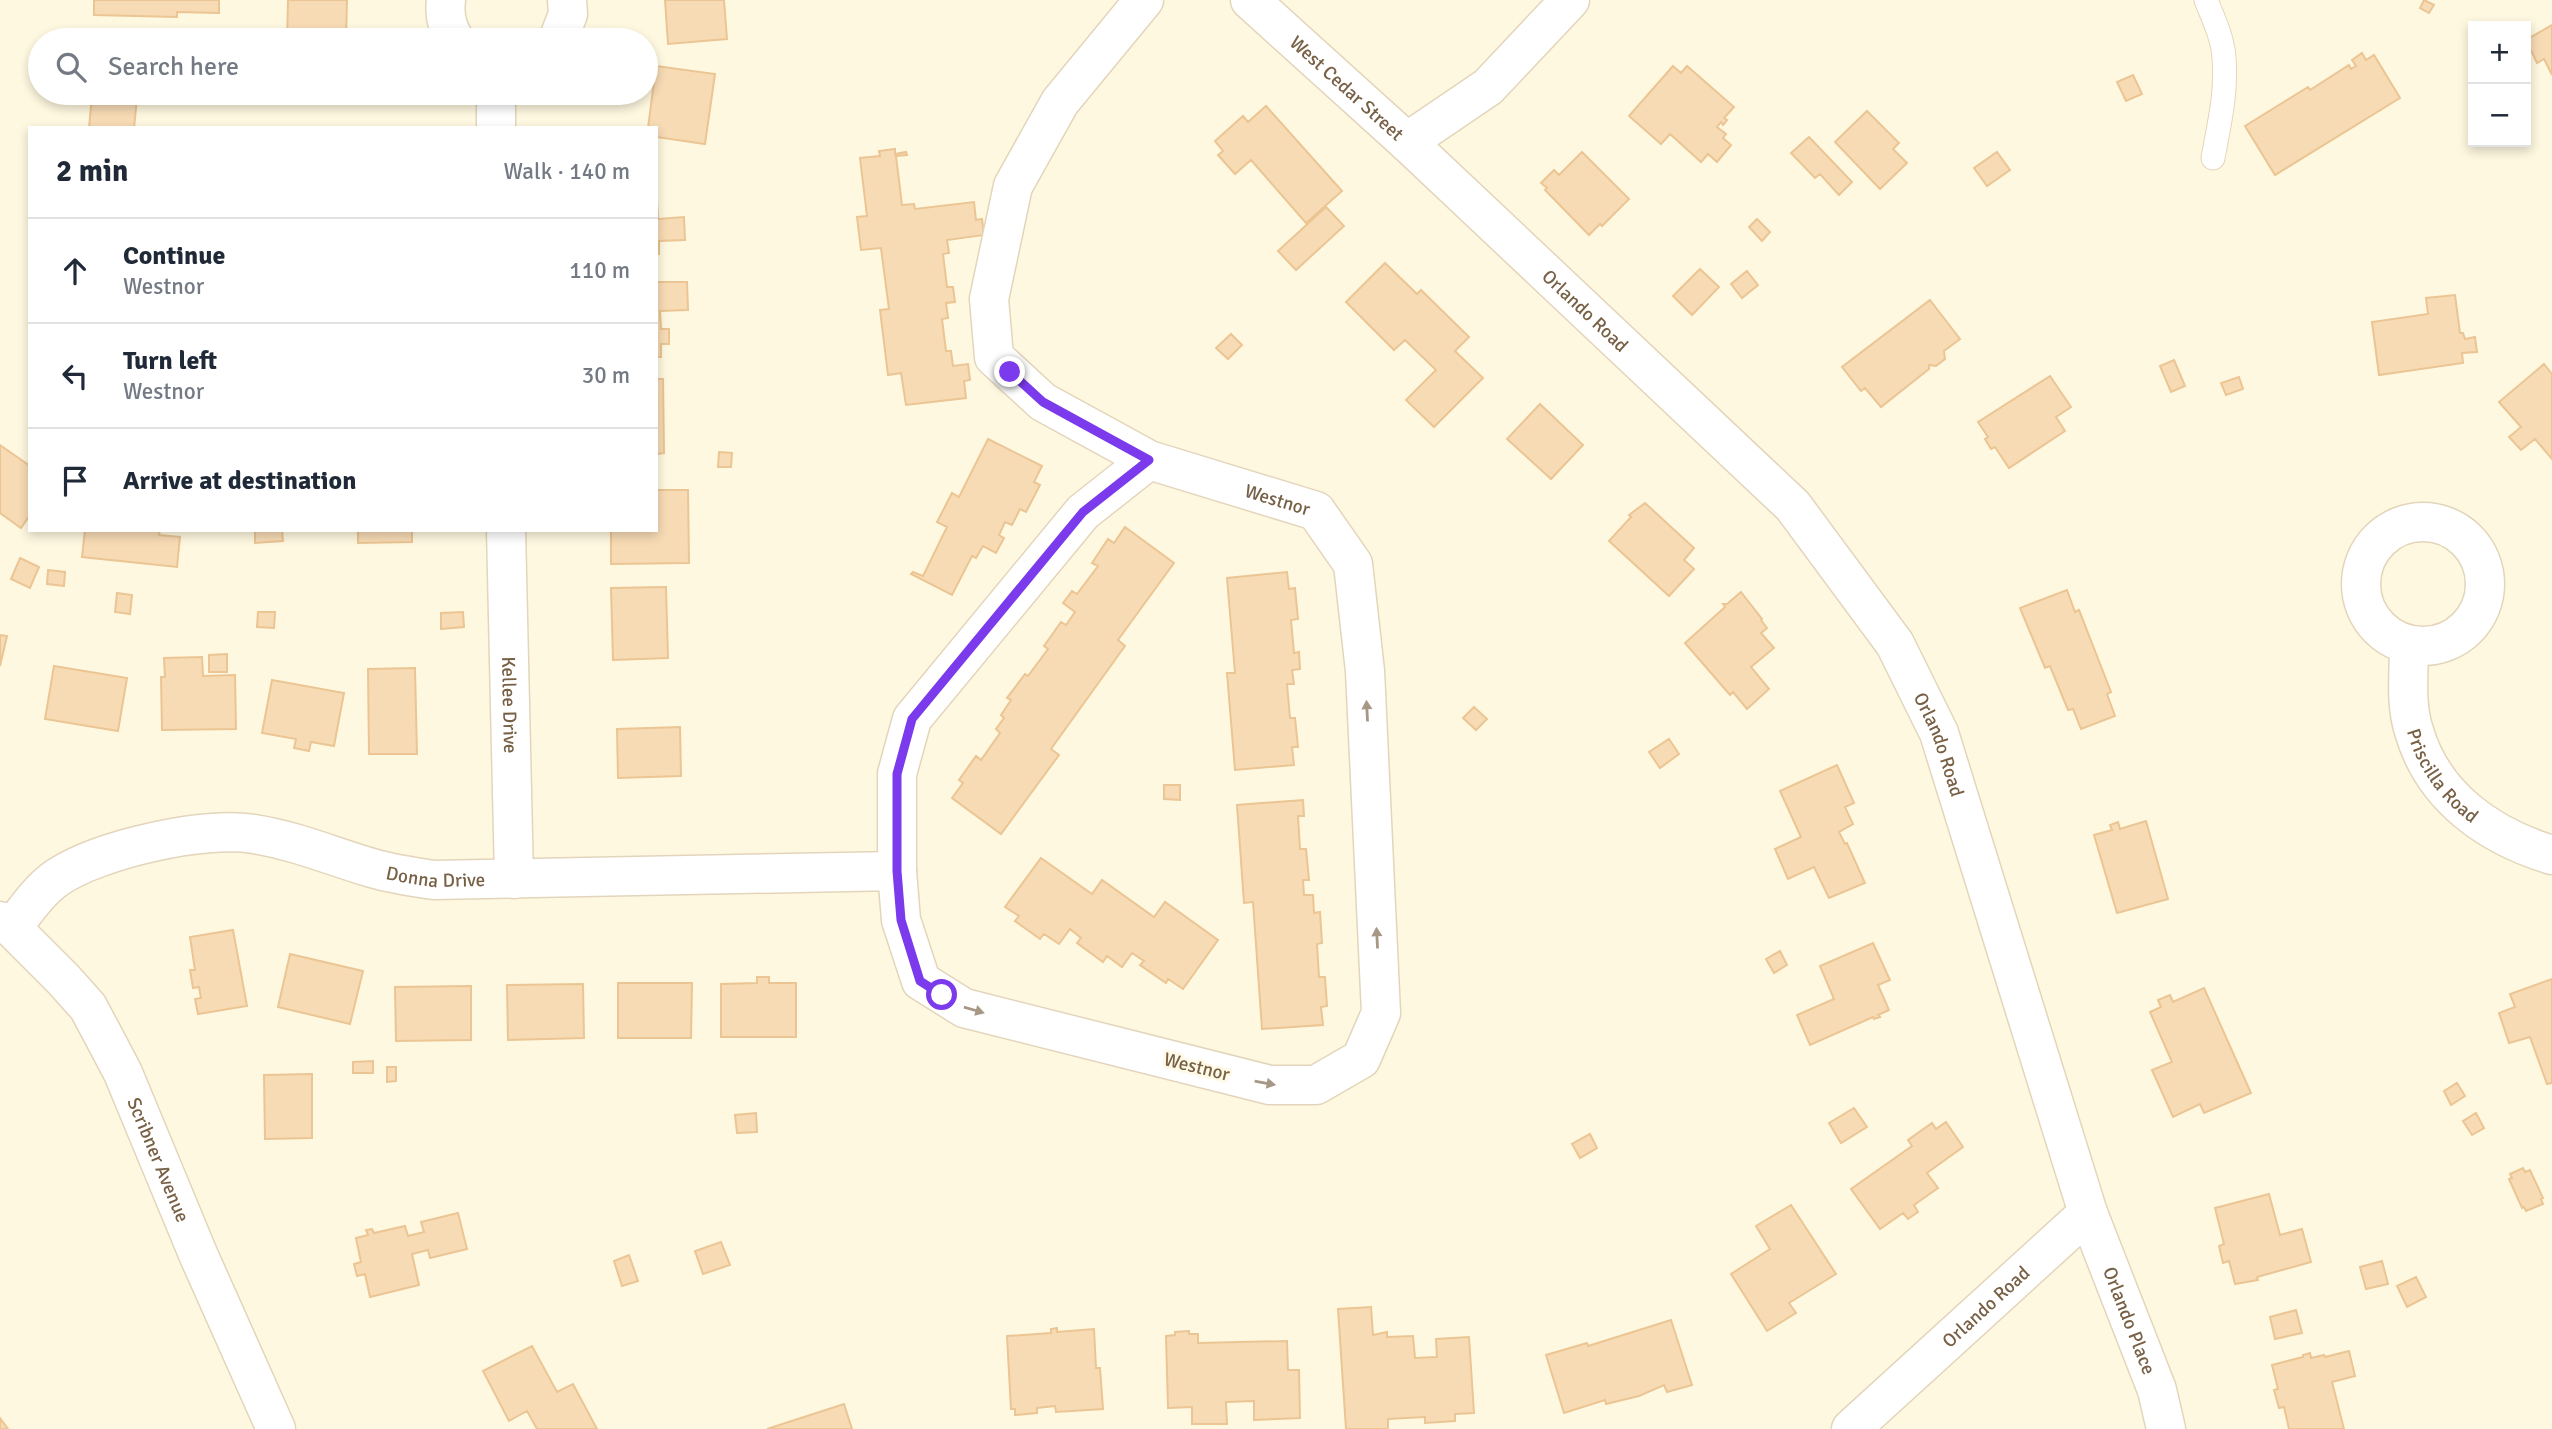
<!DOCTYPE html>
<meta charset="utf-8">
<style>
body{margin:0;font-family:Signika,sans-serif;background:#f6f6f7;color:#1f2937}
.controls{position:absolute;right:21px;top:21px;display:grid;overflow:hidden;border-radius:0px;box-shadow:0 4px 10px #0003}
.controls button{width:63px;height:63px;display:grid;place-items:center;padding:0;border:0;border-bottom:2px solid #e0e1e3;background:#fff;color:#1f2937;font:35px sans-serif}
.stop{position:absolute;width:21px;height:21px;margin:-16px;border:5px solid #7c3aed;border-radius:50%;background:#fff}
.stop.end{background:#7c3aed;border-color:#fff;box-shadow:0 2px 7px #0008}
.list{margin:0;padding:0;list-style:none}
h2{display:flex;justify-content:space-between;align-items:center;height:91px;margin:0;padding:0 28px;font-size:30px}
h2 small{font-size:23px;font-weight:400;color:#747a83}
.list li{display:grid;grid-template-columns:46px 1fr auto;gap:21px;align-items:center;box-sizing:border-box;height:105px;padding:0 28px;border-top:2px solid #e0e1e3}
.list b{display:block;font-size:26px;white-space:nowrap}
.list p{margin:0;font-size:23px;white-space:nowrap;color:#747a83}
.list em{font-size:23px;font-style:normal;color:#747a83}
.icon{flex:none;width:38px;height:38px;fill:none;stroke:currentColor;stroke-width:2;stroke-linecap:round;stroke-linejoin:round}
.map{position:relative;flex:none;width:2552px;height:1429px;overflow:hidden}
.search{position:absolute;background:#fff;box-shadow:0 4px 10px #0003;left:28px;top:28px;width:630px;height:77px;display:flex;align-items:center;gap:18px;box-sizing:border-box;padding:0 24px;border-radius:38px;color:#747a83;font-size:26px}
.panel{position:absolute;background:#fff;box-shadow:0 4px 10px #0003;left:28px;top:126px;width:630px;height:406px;border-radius:0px}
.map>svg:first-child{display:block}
</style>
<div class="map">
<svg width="2552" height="1429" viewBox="0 0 2552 1429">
<rect width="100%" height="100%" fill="#fff8e0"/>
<path fill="#f7dbb5" stroke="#ebc593" stroke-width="2" d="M94 0H219V13L177 12V17L94 15Z
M288 0H347L346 40H287Z
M665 0H724L727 39 668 44Z
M2424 0 2434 5 2429 13 2420 8Z
M2552 25V75L2544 59 2537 63 2526 40Z
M2362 53 2366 60 2374 55 2400 98 2275 175 2245 126 2308 87 2310 90 2349 65 2351 69 2356 66 2352 60Z
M656 66 715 74 705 144 656 137V128H648Z
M1673 66 1681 73 1687 66 1734 107 1724 118 1727 120 1723 125 1721 122 1717 127 1726 134 1723 138 1731 145 1717 162 1708 154 1701 162 1670 134 1661 144 1629 116Z
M2133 75 2142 94 2126 101 2117 82Z
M92 95 137 98 134 128H89Z
M1266 106 1342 191 1306 223 1251 160 1235 174 1218 155 1223 151 1215 141 1243 116 1248 122Z
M1867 111 1899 143 1893 149 1907 163 1880 189 1835 142Z
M1809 137 1852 182 1839 195 1820 174 1815 178 1791 153Z
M895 149V154L906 152 907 155 896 156 902 205 914 204 915 209 974 202 976 220 982 219 984 235 947 240 949 253 943 254 947 287H953L955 302 946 303 948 318 942 319 946 351H951L953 366 968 364 970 380 964 381 966 398 906 405 901 373 888 375 880 310 889 309 881 248 861 250 857 217 867 216 860 158 880 156 879 151Z
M1582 152 1629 199 1602 226 1600 224 1589 235 1545 190 1547 188 1541 183 1554 170 1559 175Z
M1997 152 2010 170 1987 186 1974 168Z
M656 181 658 219 684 217 685 240 659 241V254H656Z
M1326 207 1344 226 1296 270 1278 251Z
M1757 219 1770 232 1762 241 1749 227Z
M1385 263 1417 294 1421 290 1469 337 1455 351 1483 378 1434 427 1406 400 1436 370 1405 340 1394 350 1346 302Z
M1700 269 1719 287 1692 315 1673 296Z
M1747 271 1758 285 1742 298 1731 284Z
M656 282H687L688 310 660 311 661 329H669V344H661V357H656Z
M2455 295 2460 333H2463L2465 339 2475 337 2477 352 2462 353 2463 363 2379 375 2372 322 2428 314 2426 298Z
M1930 300 1960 339 1944 351 1945 359 1936 366 1929 365V369L1881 407 1865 388 1861 391 1842 367Z
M1231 334 1242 345 1228 359 1216 348Z
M2174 360 2185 386 2171 392 2160 366Z
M2544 364 2552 374V459L2535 439 2521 450 2509 437 2521 427 2499 402Z
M2050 376 2071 407 2056 417 2065 431 2009 468 1995 447 1991 449 1985 439 1988 437 1978 422Z
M2239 377 2243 389 2226 395 2221 383Z
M656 379H663L664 453 656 454Z
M1540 404 1583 445 1551 479 1507 439Z
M988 439 1042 466 1034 482 1040 485 1026 512 1020 509 1012 525 1005 522 999 535 1004 538 996 553 983 546 976 558 972 556 952 595 911 574 913 572 923 576 947 527 937 522 952 493 959 497Z
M0 445 30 466V515L21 528 0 513Z
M719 452 732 453 731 467H718Z
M656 490H688L689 563 611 564V530H656Z
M1645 503 1694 548 1684 560 1694 569 1669 596 1609 541 1631 517 1629 515Z
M1125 527 1174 563 1118 640 1125 646 1051 749 1059 755 1001 834 952 798 963 783 959 780 976 756 981 760 1000 733 996 729 1004 718 1001 715 1011 700 1007 698 1025 674 1028 676 1048 649 1044 646 1061 622 1066 625 1075 612 1063 603 1072 591 1077 594 1098 566 1092 563 1108 539 1114 543Z
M85 530H160L159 535 180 537 177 567 82 557Z
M255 530H282L283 541 255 543Z
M358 530H412V542L358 543Z
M20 558 39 567 30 588 11 579Z
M48 570 65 572 64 586 47 584Z
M1287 572 1289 589 1295 588 1298 619 1291 620 1294 653 1299 652 1300 669 1292 670 1294 684H1287L1290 718H1295L1298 747H1292L1294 765 1235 770 1227 673H1235L1227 578Z
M666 587 668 658 613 660 611 588Z
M2067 590 2075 612 2079 610 2111 692 2107 694 2115 716 2081 729 2073 709 2068 710 2050 666 2045 668 2020 608Z
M1741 592 1762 619 1761 620 1767 628 1761 633 1774 648 1751 667 1769 689 1747 709 1733 692 1730 695 1685 643 1725 607 1723 604H1727Z
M117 593 132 595 130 614 115 612Z
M258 612H275L274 628 257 627Z
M463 612 464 627 441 629V613Z
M0 635 7 636 0 666Z
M227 654V672H209V655Z
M202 657 203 676 235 675 236 729 162 730 161 677H165L164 658Z
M54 666 127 678 118 731 45 719Z
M415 668 417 754H369L368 669Z
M272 680 344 693 334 746 311 742 309 751 294 748 296 739 262 733Z
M1474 707 1487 719 1476 730 1463 718Z
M680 727 681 776 618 778 617 729Z
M1669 739 1679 754 1660 768 1649 752Z
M1837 765 1854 803 1845 807 1853 824 1839 832 1845 844 1847 843 1865 883 1829 898 1814 867 1788 879 1775 849 1801 837 1780 791Z
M1164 785H1180V800L1164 799Z
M1303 800 1304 816H1298L1300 849H1306L1309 880H1303L1304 895H1313L1314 913 1320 912 1322 943 1317 944 1319 977H1325L1327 1006 1321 1007 1323 1025 1262 1029 1253 902 1244 903 1237 805Z
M2146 821 2168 899 2117 913 2094 835 2112 830 2110 825 2118 822 2120 829Z
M1041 858 1092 894 1102 880 1154 917 1165 902 1218 940 1183 989 1168 979 1166 983 1140 965 1144 961 1132 953 1122 967 1107 956 1103 962 1077 943 1081 938 1070 929 1059 944 1044 934 1040 939 1015 921 1019 916 1005 907Z
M233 930 247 1006 198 1014 195 999 201 998 199 987 193 988 190 970H195L190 937Z
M1873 943 1890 980 1878 985 1889 1010 1878 1015 1880 1017 1874 1019 1873 1017 1810 1045 1797 1015 1834 999 1820 966Z
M1780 951 1787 965 1774 973 1766 959Z
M290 954 363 971 350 1024 278 1007Z
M757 977H769V983H796V1037H721V984L757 983Z
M2552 979V1083L2547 1084 2530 1037 2509 1043 2499 1013 2515 1007 2510 994Z
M618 983H692L691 1038H618Z
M583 984 584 1038 508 1040 507 985Z
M471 986V1040L396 1041 395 987Z
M2204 988 2251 1093 2204 1113 2200 1104 2173 1117 2152 1070 2172 1062 2150 1012 2161 1007 2158 1000 2170 995 2173 1002Z
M373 1061V1073H353V1062Z
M387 1067H396V1081L387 1082Z
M312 1074V1138L265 1139 264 1075Z
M2457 1083 2465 1096 2451 1105 2444 1091Z
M1854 1108 1867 1127 1841 1143 1829 1123Z
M756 1113 757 1132 737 1133 735 1115Z
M2476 1113 2484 1128 2472 1135 2463 1121Z
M1946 1122 1963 1147 1927 1173 1938 1188 1914 1205 1918 1212 1908 1219 1903 1213 1880 1229 1851 1189 1912 1146 1908 1140 1932 1123 1936 1129Z
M1590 1134 1597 1148 1580 1158 1572 1144Z
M2523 1168 2525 1172 2530 1170 2543 1198 2541 1199 2543 1204 2526 1211 2524 1207 2522 1208 2509 1179 2512 1178 2510 1174Z
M2269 1194 2280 1235 2302 1229 2311 1262 2257 1277 2258 1280 2235 1284 2229 1261 2223 1263 2219 1246 2224 1244 2215 1208Z
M1791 1205 1836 1274 1789 1303 1796 1313 1767 1331 1731 1274 1770 1249 1756 1226Z
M458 1213 467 1249 430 1258 428 1250 412 1254 419 1285 370 1297 365 1274 357 1276 354 1264 361 1262 356 1238 368 1235 366 1230 372 1229 374 1233 405 1226 408 1236 424 1232 421 1222Z
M721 1242 730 1265 703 1274 695 1251Z
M629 1255 638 1281 622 1286 614 1261Z
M2382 1261 2388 1284 2366 1289 2360 1267Z
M2416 1277 2426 1297 2407 1307 2397 1286Z
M1371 1307 1373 1335 1387 1332V1337L1413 1336 1415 1358 1437 1357 1436 1339 1469 1337 1474 1413 1455 1414V1421L1425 1423V1417L1388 1419V1429H1346L1338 1309Z
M2296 1310 2302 1333 2275 1339 2270 1317Z
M1671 1320 1692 1385 1667 1392 1664 1385 1639 1396 1606 1404 1605 1400 1564 1413 1546 1355 1587 1343 1588 1346Z
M1057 1328V1332L1094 1329 1096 1368H1100L1103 1409 1056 1412 1055 1406 1037 1408V1413L1015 1415V1409H1011L1007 1336 1051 1333V1329Z
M1189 1331V1334H1198V1343L1287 1341 1288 1370H1299L1300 1418 1254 1420V1401L1226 1402 1227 1424H1192V1407L1168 1408 1166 1336 1175 1335V1332Z
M532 1346 557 1392 573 1384 597 1429H537L527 1411 509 1421 483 1371Z
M2349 1351 2355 1376 2332 1382 2344 1429H2289L2284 1407 2279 1408 2274 1390 2278 1389 2272 1365 2303 1357V1355L2310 1353 2311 1358 2324 1355 2325 1357Z
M844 1404 852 1429H767Z
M0 1418 8 1429H0Z"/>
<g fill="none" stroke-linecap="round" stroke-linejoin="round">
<g stroke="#e3d5bb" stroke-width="25">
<path id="service" d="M2206 0C2213 18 2223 38 2224 58 2227 92 2219 125 2213 158"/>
</g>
<g stroke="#e3d5bb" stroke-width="41">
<g id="minor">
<path d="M446 0C444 15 447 28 455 40"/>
<path id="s1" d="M1144 0 1060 102 1013 186 989 299 994 357 1043 402 1149 460 1316 511 1353 564 1365 671 1381 1013 1361 1059 1316 1085H1270L964 1008 921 981 901 920 897 871V774L912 719 1083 512 1149 460"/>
<path id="s2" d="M1250 0 1407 142 1793 506 1895 644 1939 733 2088 1213 2157 1390 2166 1429"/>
<path d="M558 40 568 14 567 0"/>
<path d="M496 93V128"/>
<path d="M1407 142 1488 87 1570 0"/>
<circle cx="2423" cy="584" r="62"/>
<path id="s3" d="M506 530 514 879"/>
<path id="s4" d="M2409 645C2409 673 2405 704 2414 731 2433 797 2489 836 2552 855"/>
<path id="s5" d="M12 928C26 910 39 890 58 877 101 849 203 826 254 834 297 841 331 856 372 868 392 874 413 877 434 880L897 871"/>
<path id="s6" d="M1851 1429 2088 1213"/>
</g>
</g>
<g stroke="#e3d5bb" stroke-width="41">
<g id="tertiary">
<path id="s7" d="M0 921 12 928 63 979 88 1007 103 1035 123 1073 198 1254 276 1429"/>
</g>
</g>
<use href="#service" stroke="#fff" stroke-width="23"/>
<use href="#minor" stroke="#fff" stroke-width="38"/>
<use href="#tertiary" stroke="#fff" stroke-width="38"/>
</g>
<defs><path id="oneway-solid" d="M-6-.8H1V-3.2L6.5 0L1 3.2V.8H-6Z" transform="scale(1.75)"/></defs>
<g fill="#a79886">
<use href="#oneway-solid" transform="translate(1367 711) rotate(-93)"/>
<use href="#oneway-solid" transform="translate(1377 938) rotate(-93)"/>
<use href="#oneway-solid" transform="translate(974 1010) rotate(16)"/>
<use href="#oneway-solid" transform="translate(1265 1083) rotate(10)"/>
</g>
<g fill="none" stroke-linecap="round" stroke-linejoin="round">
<path stroke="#7c3aed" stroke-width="9" d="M942 995 920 981 901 920 897 871V774L912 719 1083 512 1149 460 1043 402 1010 372"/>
</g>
<g text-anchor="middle" stroke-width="6" stroke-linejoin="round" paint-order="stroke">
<g font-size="19" fill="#786045" stroke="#fffae8">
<text dy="7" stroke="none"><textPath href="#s2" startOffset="131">West Cedar Street</textPath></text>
<text dy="7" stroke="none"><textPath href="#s2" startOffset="457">Orlando Road</textPath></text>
<text dy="7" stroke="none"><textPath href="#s1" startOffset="724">Westnor</textPath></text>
<text dy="7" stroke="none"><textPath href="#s3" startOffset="175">Kellee Drive</textPath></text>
<text dy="7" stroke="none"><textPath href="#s2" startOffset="1024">Orlando Road</textPath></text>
<text dy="7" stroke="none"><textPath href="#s4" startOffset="140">Priscilla Road</textPath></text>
<text dy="7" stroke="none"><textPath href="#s5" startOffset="460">Donna Drive</textPath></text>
<text transform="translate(1197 1066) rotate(14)" y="7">Westnor</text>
<text dy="7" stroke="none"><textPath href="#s7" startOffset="292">Scribner Avenue</textPath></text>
<text dy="7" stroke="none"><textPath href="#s6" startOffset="182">Orlando Road</textPath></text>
<text dy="7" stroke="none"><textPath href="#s2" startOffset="1631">Orlando Place</textPath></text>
</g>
</g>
</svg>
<div class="controls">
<button>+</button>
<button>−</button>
</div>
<div class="stop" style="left:942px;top:995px"></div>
<div class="stop end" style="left:1010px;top:372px"></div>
<div class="search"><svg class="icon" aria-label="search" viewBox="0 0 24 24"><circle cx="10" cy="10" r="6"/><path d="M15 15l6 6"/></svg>Search here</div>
<section class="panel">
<h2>2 min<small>Walk · 140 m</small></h2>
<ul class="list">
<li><svg class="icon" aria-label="ahead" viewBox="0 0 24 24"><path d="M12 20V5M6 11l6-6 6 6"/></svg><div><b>Continue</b><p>Westnor</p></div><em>110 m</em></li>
<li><svg class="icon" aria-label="left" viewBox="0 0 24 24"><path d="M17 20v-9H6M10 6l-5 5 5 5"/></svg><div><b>Turn left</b><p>Westnor</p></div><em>30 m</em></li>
<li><svg class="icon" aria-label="arrive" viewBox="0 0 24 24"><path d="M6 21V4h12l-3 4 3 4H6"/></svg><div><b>Arrive at destination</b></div></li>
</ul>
</section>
</div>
